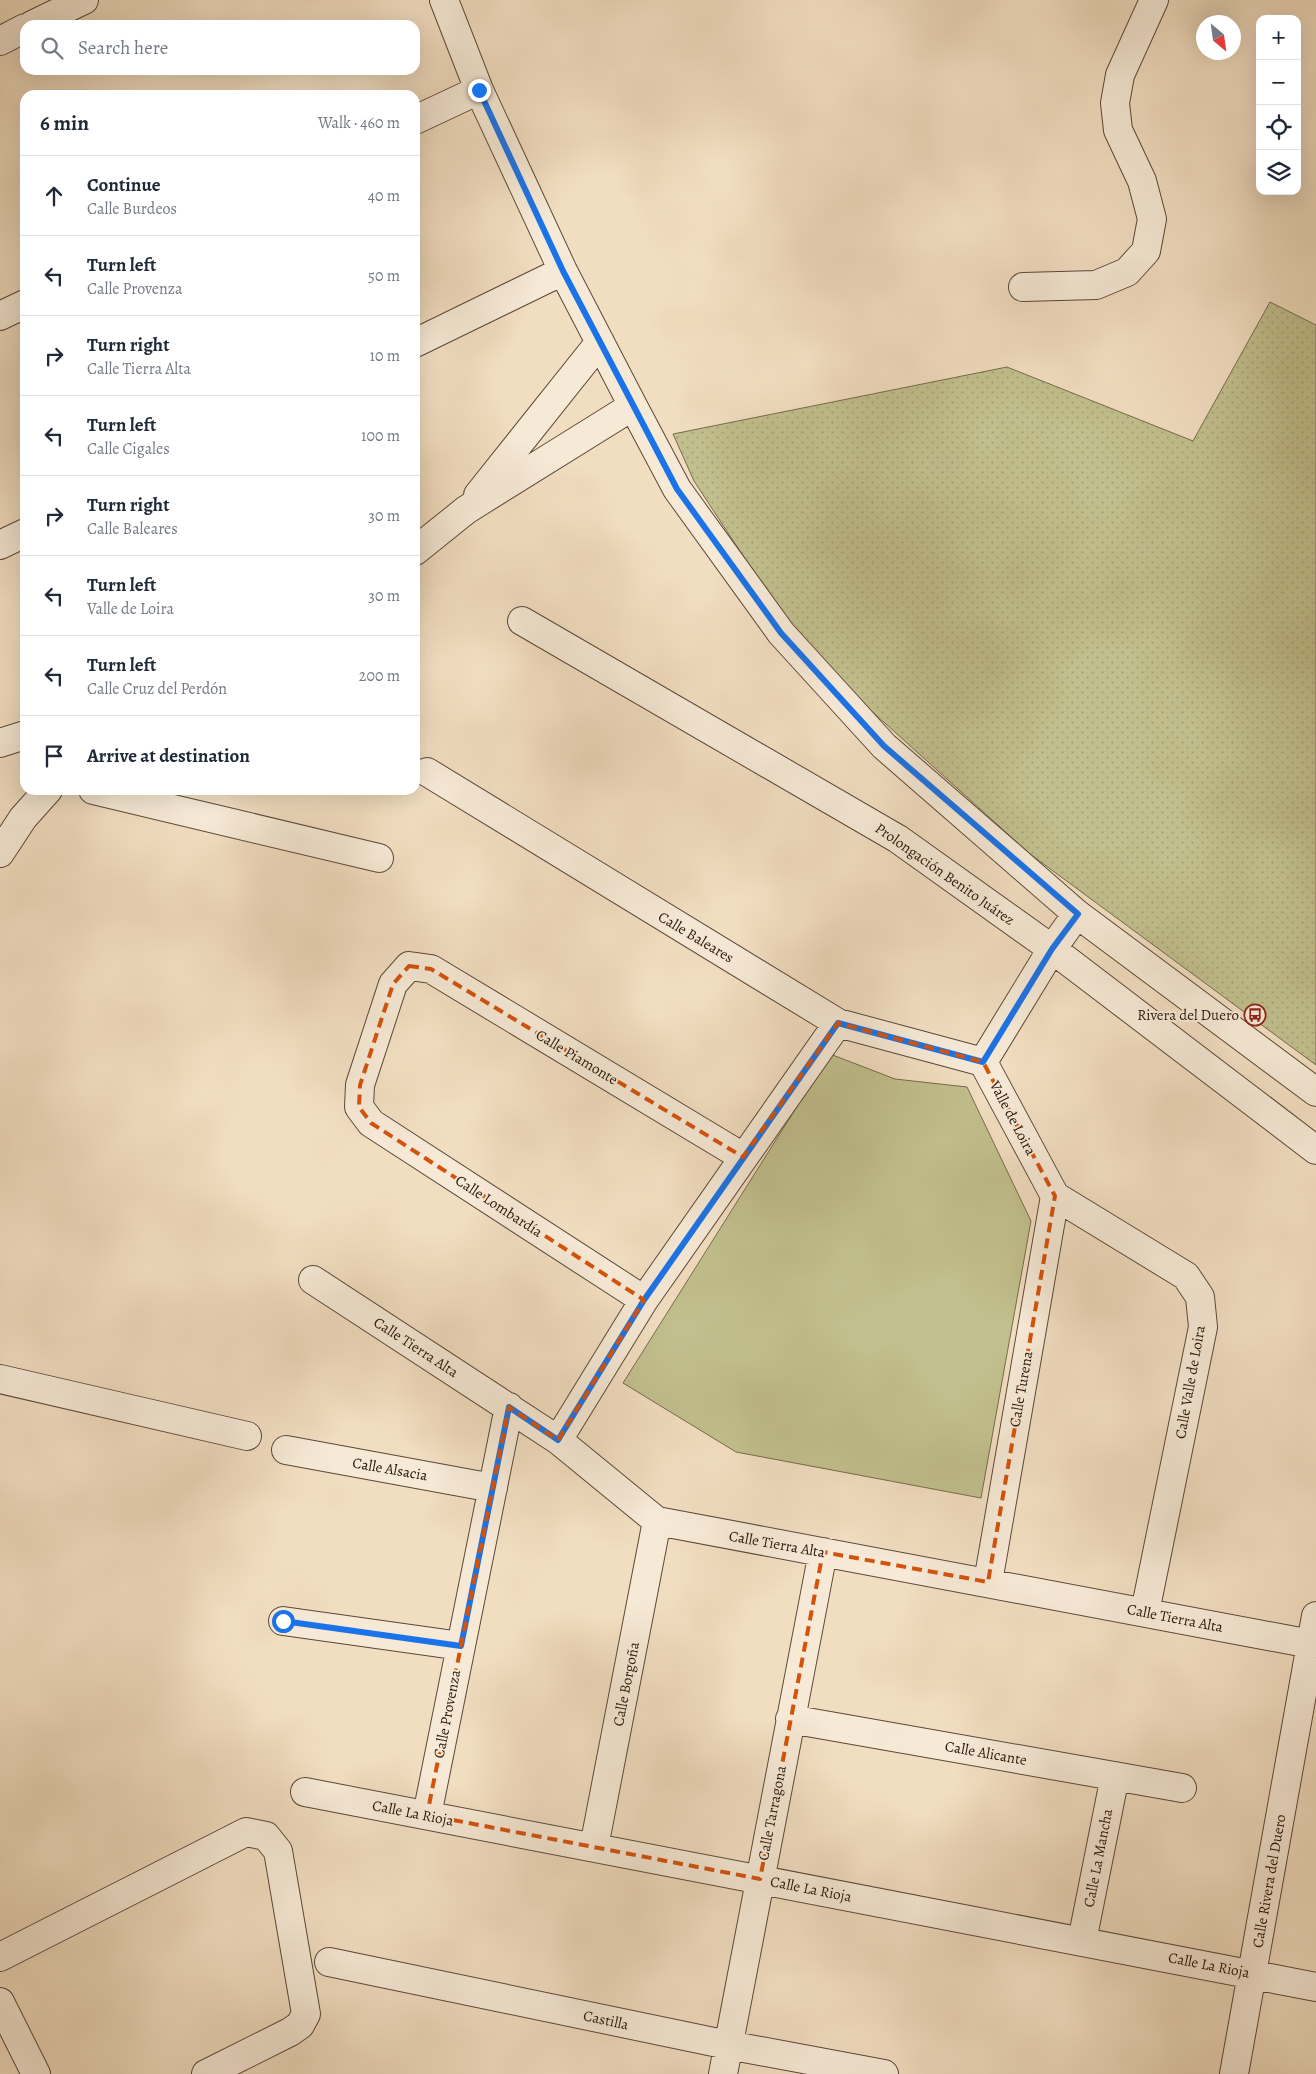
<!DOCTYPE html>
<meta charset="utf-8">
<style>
body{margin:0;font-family:Alegreya,serif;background:#f2f2f3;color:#1f2937}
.controls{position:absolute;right:15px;top:15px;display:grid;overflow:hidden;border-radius:10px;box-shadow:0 5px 20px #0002}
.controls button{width:45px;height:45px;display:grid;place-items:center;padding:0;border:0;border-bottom:1px solid #e0e1e3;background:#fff;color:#1f2937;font:25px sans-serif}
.compass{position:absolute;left:1196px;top:15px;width:45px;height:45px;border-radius:50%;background:#fff;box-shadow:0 5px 20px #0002;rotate:151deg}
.stop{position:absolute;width:15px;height:15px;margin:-11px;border:4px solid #1a73e8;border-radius:50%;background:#fff}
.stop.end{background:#1a73e8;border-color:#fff;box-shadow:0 1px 5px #0008}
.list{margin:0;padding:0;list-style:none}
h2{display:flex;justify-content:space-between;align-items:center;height:65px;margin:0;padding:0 20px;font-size:21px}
h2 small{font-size:16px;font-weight:400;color:#747a83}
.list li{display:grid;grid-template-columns:32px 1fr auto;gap:15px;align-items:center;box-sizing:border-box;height:80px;padding:0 20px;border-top:1px solid #e0e1e3}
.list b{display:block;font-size:19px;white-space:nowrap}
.list p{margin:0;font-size:16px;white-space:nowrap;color:#747a83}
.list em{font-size:16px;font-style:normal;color:#747a83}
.icon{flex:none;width:28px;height:28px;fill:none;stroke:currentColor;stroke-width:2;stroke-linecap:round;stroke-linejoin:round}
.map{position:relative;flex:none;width:1316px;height:2074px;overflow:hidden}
.search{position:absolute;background:#fff;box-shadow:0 5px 20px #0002;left:20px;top:20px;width:400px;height:55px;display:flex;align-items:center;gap:12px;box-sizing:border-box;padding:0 18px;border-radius:15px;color:#747a83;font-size:19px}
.panel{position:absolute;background:#fff;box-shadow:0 5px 20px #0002;left:20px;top:90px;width:400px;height:705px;border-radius:15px}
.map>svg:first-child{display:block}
</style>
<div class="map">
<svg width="1316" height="2074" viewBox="0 0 1316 2074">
<defs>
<pattern id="grass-dots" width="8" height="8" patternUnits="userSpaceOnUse" patternTransform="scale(1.25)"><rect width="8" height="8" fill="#c1bf8d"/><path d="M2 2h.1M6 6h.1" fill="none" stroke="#a6a378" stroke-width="1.8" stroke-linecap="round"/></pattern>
</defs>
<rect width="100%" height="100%" fill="#f1ddc0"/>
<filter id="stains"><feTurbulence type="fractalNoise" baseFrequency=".004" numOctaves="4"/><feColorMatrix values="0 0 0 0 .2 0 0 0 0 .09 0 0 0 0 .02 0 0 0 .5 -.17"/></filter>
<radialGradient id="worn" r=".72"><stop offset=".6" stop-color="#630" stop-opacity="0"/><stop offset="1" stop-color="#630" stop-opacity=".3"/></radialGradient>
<path fill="url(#grass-dots)" stroke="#766b4c" d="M1270 302 1316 325V1065L1030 854 866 706 778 609 694 481 673 434 1007 367 1193 441Z"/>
<path fill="#c1bf8d" stroke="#766b4c" d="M830 1054 895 1079 967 1087 1031 1221 981 1498 736 1452 623 1383Z"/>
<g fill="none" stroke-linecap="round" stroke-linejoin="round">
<g stroke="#5c4838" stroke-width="30">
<path id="street" d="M444 0 479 90 563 271 633 406 677 489 781 633 884 746 1077 914 1316 1092
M32 25 84 0
M0 41 25 28
M415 120 479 90
M1023 287 1096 285 1127 272 1146 251 1152 219 1142 181 1118 130 1115 103 1120 75 1154 0
M0 316 25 304
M415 343 563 271
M478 495 600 342
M0 545 25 533
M415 551 466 510 633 406
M522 621 898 839 1052 949 1316 1150
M0 743 25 735
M427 772 838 1023 983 1062
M93 790 379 858
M0 853 23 818 48 790
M983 1062 1052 949 1077 914
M983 1062 1055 1196
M1055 1196 1186 1276 1200 1297 1203 1327 1145 1612
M313 1280 558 1440 657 1521 1311 1644
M644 1300 371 1123 359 1107 360 1085 393 984 409 966 431 969 743 1157
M0 1379 247 1436
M558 1440 644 1300 838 1023
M286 1450 493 1488
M988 1582 1055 1196
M283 1621 461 1646
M790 1719 1182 1788
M305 1792 1316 1987
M427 1815 509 1407
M594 1847 657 1521
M1082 1941 1115 1776
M0 1957 246 1832 266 1836 278 1851 306 2014 300 2025 290 2032 206 2074
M329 1962 728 2045 884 2074
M0 2002 36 2074
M723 2074 823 1552
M1234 2074 1316 1616"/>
</g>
<use href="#street" stroke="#f6e9d6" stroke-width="28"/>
</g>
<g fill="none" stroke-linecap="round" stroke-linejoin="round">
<path stroke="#1a73e8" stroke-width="6" d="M283 1621 461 1646 509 1407 558 1440 644 1300 838 1023 983 1062 1052 949 1078 914 884 746 781 633 677 489 563 271 479 90"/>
</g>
<path fill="none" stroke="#d5520c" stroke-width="4" stroke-dasharray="10 6" stroke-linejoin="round" d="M409 966 431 969 743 1157 838 1023 983 1062 1055 1196 988 1582 823 1552 760 1879 427 1815 509 1407 558 1440 644 1300 371 1123 359 1107 360 1085 393 984Z"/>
<defs>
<g id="bus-ring" transform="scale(1.125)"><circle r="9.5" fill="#f6e9d6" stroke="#8f2418" stroke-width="1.5"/><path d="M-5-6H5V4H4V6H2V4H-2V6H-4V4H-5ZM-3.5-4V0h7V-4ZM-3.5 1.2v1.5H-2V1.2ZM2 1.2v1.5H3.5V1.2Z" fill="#8f2418"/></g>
</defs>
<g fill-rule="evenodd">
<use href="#bus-ring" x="1255" y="1015"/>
</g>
<g text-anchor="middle" stroke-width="4" stroke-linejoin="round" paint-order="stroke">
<g font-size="15" fill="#2a170b" stroke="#f6e9d6">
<text transform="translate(945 874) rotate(35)" y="5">Prolongación Benito Juárez</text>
<text transform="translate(696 937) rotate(31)" y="5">Calle Baleares</text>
<text transform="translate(577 1057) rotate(31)" y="5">Calle Piamonte</text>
<text transform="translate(1013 1118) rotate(62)" y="5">Valle de Loira</text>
<text transform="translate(499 1206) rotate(33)" y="5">Calle Lombardía</text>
<text transform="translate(416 1347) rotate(33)" y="5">Calle Tierra Alta</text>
<text transform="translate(1190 1382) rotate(-80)" y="5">Calle Valle de Loira</text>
<text transform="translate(1021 1389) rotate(-80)" y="5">Calle Turena</text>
<text transform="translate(390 1469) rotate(10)" y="5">Calle Alsacia</text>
<text transform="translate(777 1544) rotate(10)" y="5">Calle Tierra Alta</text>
<text transform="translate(1175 1618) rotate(11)" y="5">Calle Tierra Alta</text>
<text transform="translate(626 1684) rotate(-79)" y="5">Calle Borgoña</text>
<text transform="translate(447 1714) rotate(-79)" y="5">Calle Provenza</text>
<text transform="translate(986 1753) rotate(10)" y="5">Calle Alicante</text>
<text transform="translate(413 1813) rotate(11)" y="5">Calle La Rioja</text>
<text transform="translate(772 1813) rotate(-79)" y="5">Calle Tarragona</text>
<text transform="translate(1098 1858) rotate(-79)" y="5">Calle La Mancha</text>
<text transform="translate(1269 1881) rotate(-80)" y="5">Calle Rivera del Duero</text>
<text transform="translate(811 1889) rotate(11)" y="5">Calle La Rioja</text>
<text transform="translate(1209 1965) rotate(11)" y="5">Calle La Rioja</text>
<text transform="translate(606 2020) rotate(12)" y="5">Castilla</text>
</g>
<g font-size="15" fill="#2a170b" stroke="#f6e9d6" text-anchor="end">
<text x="1239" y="1020">Rivera del Duero</text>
</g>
</g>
<rect width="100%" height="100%" filter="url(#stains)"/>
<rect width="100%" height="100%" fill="url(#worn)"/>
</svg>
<div class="controls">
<button>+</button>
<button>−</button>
<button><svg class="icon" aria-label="locate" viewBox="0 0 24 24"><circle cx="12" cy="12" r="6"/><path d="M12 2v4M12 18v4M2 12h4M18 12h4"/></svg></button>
<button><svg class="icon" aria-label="layers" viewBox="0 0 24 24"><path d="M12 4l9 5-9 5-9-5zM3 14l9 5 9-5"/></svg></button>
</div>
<svg class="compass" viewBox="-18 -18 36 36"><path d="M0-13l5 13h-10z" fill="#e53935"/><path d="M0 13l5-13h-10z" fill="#747a83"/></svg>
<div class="stop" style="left:283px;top:1621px"></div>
<div class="stop end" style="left:479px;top:90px"></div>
<div class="search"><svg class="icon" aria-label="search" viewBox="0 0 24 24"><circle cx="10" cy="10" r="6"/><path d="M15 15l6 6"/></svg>Search here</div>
<section class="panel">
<h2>6 min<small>Walk · 460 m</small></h2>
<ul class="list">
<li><svg class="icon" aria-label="ahead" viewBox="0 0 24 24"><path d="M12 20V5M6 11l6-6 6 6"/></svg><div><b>Continue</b><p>Calle Burdeos</p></div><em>40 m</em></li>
<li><svg class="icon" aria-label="left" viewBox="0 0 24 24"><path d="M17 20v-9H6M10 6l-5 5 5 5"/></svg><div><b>Turn left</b><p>Calle Provenza</p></div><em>50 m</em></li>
<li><svg class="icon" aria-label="right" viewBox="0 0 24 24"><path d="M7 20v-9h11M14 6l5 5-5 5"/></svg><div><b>Turn right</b><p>Calle Tierra Alta</p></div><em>10 m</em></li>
<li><svg class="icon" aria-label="left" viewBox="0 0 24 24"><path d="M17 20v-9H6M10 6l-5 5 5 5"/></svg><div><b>Turn left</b><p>Calle Cigales</p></div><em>100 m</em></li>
<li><svg class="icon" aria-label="right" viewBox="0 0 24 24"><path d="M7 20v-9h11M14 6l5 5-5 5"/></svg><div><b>Turn right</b><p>Calle Baleares</p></div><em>30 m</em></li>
<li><svg class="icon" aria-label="left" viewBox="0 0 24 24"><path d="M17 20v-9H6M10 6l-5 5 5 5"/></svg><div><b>Turn left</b><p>Valle de Loira</p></div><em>30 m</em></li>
<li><svg class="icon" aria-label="left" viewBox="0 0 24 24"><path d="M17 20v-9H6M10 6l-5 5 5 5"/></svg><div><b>Turn left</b><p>Calle Cruz del Perdón</p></div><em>200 m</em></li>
<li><svg class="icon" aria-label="arrive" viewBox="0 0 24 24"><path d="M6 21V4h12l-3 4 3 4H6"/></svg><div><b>Arrive at destination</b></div></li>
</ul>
</section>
</div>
